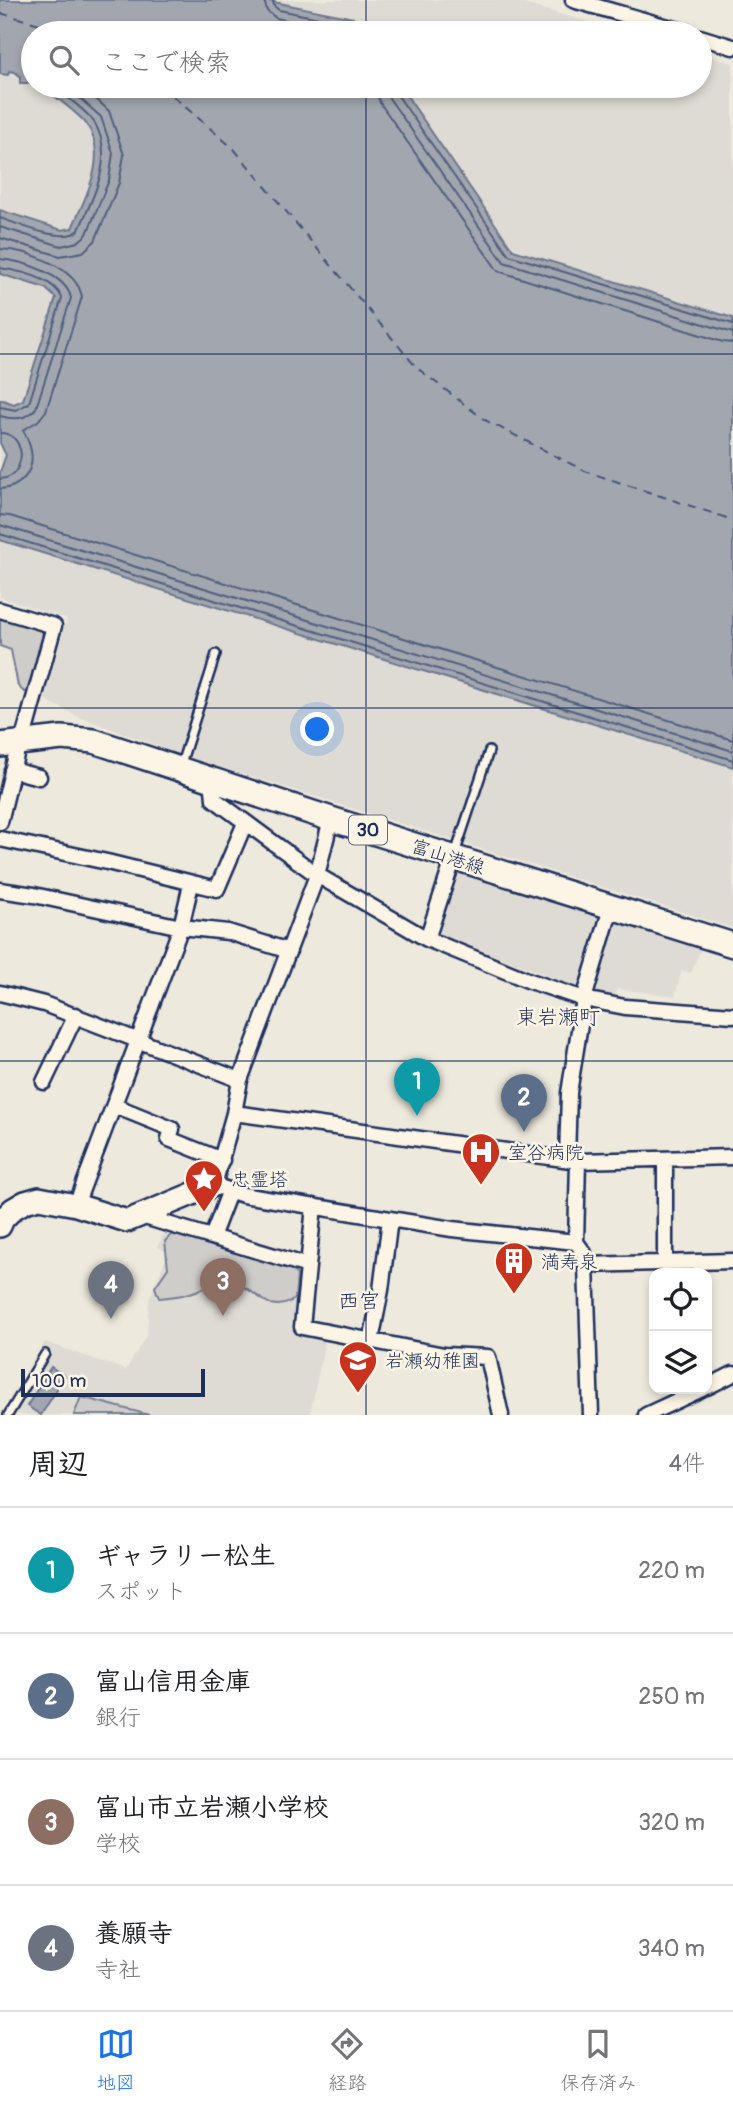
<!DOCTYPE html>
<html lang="ja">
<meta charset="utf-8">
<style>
body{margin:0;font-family:Pangolin,"Klee One",sans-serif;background:#f2f2f2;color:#202124}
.controls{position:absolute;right:21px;bottom:21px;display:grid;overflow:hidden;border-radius:14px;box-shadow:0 4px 10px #0003}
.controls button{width:63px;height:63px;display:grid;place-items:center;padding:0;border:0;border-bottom:2px solid #e0e0e0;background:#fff;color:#202124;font:35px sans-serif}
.scale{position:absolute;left:21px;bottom:18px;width:184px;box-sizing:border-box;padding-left:7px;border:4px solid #1b2f5e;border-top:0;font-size:19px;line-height:24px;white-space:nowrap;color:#1b2f5e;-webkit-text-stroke:5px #fcf5e5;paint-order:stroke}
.you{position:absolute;left:318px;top:730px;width:24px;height:24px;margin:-18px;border:5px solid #fff;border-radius:50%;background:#1a73e8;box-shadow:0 0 0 10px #1a73e833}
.badge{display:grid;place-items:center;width:46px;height:46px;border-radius:50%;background:#1a73e8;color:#fff;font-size:23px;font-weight:700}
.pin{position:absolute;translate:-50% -58px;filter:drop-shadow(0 2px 4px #0008)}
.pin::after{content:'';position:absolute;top:37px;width:24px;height:21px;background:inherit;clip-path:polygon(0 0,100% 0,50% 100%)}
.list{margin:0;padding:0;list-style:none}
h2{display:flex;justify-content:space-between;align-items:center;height:91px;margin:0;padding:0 28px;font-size:30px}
h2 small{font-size:23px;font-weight:400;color:#757577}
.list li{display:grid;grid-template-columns:46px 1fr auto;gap:21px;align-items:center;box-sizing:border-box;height:126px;padding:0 28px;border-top:2px solid #e0e0e0}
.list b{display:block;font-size:26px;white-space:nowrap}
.list p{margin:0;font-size:23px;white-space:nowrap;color:#757577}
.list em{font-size:23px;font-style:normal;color:#757577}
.icon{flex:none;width:38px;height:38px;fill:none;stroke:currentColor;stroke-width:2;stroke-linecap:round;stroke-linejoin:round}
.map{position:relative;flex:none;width:733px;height:1415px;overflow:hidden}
.search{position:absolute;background:#fff;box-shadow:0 4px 10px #0003;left:21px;right:21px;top:21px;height:77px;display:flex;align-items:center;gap:18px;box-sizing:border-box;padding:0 24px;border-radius:38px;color:#757577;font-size:26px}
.sheet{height:595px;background:#fff}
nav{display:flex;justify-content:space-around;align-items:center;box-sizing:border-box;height:98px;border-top:2px solid #e0e0e0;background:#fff;font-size:19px;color:#757577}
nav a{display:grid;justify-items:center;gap:4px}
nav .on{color:#1a73e8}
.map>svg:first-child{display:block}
</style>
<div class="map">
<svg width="733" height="1415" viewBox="0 0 733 1415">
<rect width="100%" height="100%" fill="#eee9dd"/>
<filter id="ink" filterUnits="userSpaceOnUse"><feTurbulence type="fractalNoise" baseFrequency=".0143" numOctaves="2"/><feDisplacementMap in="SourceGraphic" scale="14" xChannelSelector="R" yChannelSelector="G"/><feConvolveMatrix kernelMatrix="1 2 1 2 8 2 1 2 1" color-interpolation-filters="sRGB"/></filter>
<g filter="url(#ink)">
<path fill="#dedbd4" d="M264 0H509L629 33H363L353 18Z
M700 53 733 63V318L513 250 400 86H700Z
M9 71 15 72 30 83H33V86H42L88 125 98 156 94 174 72 228 56 298 0 472V74L8 75Z
M0 540 733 767V928L176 753 77 716 44 699 67 619 0 597Z
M461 870 598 913 601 917 580 988 441 935 439 929 457 871Z
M619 919 702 947 691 973 682 970 675 996 617 989 615 998 596 995 594 991 615 921Z
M166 1230 298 1270 300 1276 297 1333 325 1340 310 1415H2L45 1342 126 1370 147 1334 149 1300 168 1253 157 1247Z"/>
<path fill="#cfcdca" stroke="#757e94" stroke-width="2" d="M0 613 16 617 42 630 43 637 30 690 24 692 18 686 11 650 0 646Z
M182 1231 287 1265 297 1275 295 1299C268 1316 261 1293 238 1284 222 1278 210 1286 196 1291 184 1296 171 1297 159 1298L155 1287 168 1268 165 1241 171 1235Z
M81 1397 149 1415H74Z"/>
<path fill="#a2a7af" stroke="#6c778f" stroke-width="2" d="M0 0H264L353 18 363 33H33V83H20V76L15 72 9 71 8 75 0 74Z
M42 86H400L513 250 733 318V767L0 540V472L6 455 0 443V399L14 404 23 400 56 298 45 288 0 274V210L62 230 72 228C85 198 109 157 87 125 80 114 53 96 42 86Z
M51 1367 65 1376 41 1415 27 1406Z"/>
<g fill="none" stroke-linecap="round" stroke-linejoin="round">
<path stroke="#515f7e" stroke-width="2" d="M264 0 267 11 276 18 344 33
M273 0 274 6 279 10 348 24 355 33
M375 86 380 103 498 271 723 342 733 343
M386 86 389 98 504 262 733 333
M395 86 396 93 509 255 733 324
M0 218C19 224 64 245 79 230 93 196 116 158 94 122 86 110 64 95 53 86
M0 227 61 246 78 242 87 234 109 180 113 153 101 117 66 86
M0 238 60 256 83 252 95 241 119 183 124 155 109 111 82 86
M0 249C27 250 77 267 82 297L46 411 38 421 23 430C26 436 30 443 31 451 35 471 20 489 0 489
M0 259C22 261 66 274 71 298L36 408C26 420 14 420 0 416
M0 268C20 271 54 278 62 298L29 403 16 410 0 407
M0 433C13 433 19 442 21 454 20 468 15 478 0 479
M0 515 10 516 733 740
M0 525 733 751
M0 534 733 760"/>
<path stroke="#445376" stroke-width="2" stroke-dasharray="9 7" stroke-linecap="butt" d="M0 13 72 33
M161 86 234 149 417 368 485 420 585 471 733 520"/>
<g stroke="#1b2f5e" stroke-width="12">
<path id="lane" d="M180 767 216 654
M455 854 489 751
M8 1415 45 1354"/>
</g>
<g stroke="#1b2f5e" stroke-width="19">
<path id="street" d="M573 0 689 33
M700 37 733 47
M0 610 54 626 22 742
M12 770 39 777
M212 780 214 799 317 875 427 939 530 981 584 999 625 1007 733 1015
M331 819 317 875 240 1080 234 1113 214 1185 243 1195 390 1219 452 1229 576 1242
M0 822 16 755 17 742
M0 839 107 862 217 889 245 823
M0 890 34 895 181 927 228 932 289 951
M427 939 454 857
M0 993 44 1004 240 1080
M44 1082 76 1015
M115 1106 172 1129 169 1139 222 1160
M234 1113 578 1161 733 1157
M567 1159 569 1093 584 999 611 908
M665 1159V1262
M578 1161 576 1242 584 1253 586 1265 591 1415
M76 1205 181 927 191 884
M314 1206 302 1327 444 1355 488 1357 501 1415
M141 1216 308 1266
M212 1237 230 1190
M586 1265 733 1261
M371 1341 381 1290 390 1219
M707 1387 733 1374
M646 1415 702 1389"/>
</g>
<g stroke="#1b2f5e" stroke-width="26">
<path id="secondary" d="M0 1226 3 1219 13 1209 25 1202 39 1198 76 1205 127 1221 214 1185"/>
</g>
<g stroke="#1b2f5e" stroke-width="28">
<path id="primary" d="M0 745 62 738 94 741 331 819 733 945"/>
</g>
<use href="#lane" stroke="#fcf5e5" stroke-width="7"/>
<use href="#street" stroke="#fcf5e5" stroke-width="14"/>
<use href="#secondary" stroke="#fcf5e5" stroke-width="21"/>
<use href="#primary" stroke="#fcf5e5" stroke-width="23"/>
</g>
</g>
<path fill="none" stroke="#1b2f5e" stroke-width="2" stroke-opacity="0.55" d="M366 0V33M366 86V1415M0 354H733M0 708H733M0 1061H733"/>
<defs>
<g id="hospital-pin" transform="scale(2.0125)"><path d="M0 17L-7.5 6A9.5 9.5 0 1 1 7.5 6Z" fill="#c8321e" stroke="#fcf5e5"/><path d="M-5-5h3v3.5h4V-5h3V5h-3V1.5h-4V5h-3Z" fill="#fff"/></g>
<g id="sight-pin" transform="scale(2.0125)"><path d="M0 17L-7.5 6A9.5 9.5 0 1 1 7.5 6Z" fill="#c8321e" stroke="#fcf5e5"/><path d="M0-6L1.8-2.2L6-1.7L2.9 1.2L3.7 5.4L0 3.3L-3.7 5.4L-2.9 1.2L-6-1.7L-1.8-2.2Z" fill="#fff"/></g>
<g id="building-pin" transform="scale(2.0125)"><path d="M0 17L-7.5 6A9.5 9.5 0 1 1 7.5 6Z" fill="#c8321e" stroke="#fcf5e5"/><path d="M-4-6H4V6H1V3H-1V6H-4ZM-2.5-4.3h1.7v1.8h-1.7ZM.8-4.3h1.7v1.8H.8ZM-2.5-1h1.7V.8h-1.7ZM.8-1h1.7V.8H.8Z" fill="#fff"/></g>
<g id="school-pin" transform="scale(2.0125)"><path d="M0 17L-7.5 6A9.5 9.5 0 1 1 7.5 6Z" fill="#c8321e" stroke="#fcf5e5"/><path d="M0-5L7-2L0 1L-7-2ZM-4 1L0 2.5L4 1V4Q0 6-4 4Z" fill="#fff"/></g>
</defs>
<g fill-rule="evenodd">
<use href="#hospital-pin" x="481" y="1152"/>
<use href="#sight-pin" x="204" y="1179"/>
<use href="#building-pin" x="514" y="1261"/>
<use href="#school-pin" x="358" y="1360"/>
</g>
<g text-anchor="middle" stroke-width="5" stroke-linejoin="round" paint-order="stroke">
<rect fill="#fcf5e5" stroke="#5e6a86" stroke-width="2" x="349" y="815.5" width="38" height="29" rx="5"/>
<g font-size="18" font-weight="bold" fill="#1b2f5e">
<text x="368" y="836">30</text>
</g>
<g font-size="19" fill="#1b2f5e" stroke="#fcf5e5">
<text transform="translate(448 856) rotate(18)" y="7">富山港線</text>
</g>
<g font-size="19" fill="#1b2f5e" stroke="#fcf5e5" text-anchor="start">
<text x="508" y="1159">室谷病院</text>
<text x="231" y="1186">忠霊塔</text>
<text x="541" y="1268">満寿泉</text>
<text x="385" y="1367">岩瀬幼稚園</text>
</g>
<g font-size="21" fill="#1b2f5e" stroke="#fcf5e5">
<text x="558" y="1024">東岩瀬町</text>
<text x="359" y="1308">西宮</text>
</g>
</g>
</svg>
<div class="controls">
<button><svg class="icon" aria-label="locate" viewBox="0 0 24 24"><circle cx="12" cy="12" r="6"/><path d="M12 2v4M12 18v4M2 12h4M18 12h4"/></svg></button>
<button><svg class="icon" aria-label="layers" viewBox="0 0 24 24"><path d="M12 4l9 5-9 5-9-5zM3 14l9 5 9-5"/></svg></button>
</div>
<div class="scale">100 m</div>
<div class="you"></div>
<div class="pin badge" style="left:417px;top:1116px;background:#0f9aa8">1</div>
<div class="pin badge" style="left:524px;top:1132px;background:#5c6f8a">2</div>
<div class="pin badge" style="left:223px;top:1316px;background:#8d6e63">3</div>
<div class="pin badge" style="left:111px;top:1319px;background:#6b7280">4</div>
<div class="search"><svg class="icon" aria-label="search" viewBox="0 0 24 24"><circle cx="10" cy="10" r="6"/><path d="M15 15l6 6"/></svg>ここで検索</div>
</div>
<section class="sheet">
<h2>周辺<small>4件</small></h2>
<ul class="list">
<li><span class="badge" style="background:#0f9aa8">1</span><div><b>ギャラリー松生</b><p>スポット</p></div><em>220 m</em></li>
<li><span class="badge" style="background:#5c6f8a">2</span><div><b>富山信用金庫</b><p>銀行</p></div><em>250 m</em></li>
<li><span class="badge" style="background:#8d6e63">3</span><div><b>富山市立岩瀬小学校</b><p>学校</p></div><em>320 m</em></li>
<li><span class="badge" style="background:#6b7280">4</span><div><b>養願寺</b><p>寺社</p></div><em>340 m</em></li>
</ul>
</section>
<nav>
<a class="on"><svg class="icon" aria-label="map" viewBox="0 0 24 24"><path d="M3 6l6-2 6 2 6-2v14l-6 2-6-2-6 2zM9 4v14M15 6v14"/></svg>地図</a>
<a><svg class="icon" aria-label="directions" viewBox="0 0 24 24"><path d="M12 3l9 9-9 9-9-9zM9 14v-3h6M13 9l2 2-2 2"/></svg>経路</a>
<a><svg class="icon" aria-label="saved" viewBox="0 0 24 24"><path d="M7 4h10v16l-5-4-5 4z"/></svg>保存済み</a>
</nav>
